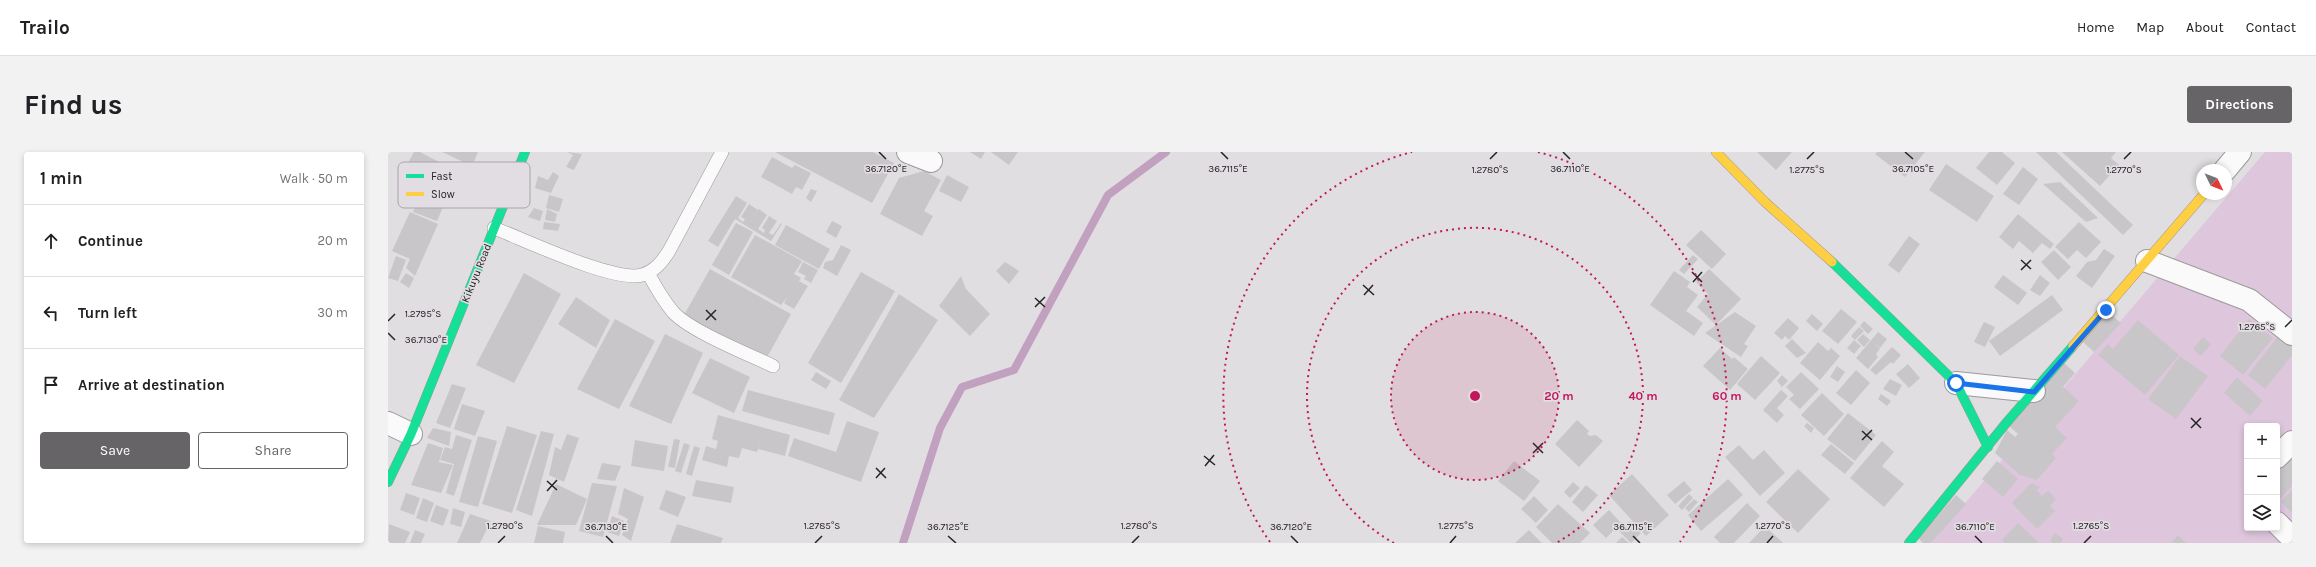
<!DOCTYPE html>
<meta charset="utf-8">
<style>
body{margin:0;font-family:Karla,sans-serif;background:#f2f2f2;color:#202124}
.controls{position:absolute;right:12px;bottom:12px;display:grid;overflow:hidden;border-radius:4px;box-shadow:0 2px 6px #0003}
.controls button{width:36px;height:36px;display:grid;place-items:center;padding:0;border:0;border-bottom:1px solid #e0e0e0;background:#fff;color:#202124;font:20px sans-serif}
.compass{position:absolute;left:1808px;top:12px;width:36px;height:36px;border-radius:50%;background:#fff;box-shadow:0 2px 6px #0003;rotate:133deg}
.stop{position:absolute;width:12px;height:12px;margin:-9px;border:3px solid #1a73e8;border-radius:50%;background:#fff}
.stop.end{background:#1a73e8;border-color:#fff;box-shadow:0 1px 4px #0008}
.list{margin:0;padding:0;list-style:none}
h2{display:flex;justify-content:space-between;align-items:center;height:52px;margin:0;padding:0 16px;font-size:17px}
h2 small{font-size:13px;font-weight:400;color:#757577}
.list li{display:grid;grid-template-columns:26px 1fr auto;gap:12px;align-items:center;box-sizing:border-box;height:72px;padding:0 16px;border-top:1px solid #e0e0e0}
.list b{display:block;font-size:15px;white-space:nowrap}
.list em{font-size:13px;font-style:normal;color:#757577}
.actions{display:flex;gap:8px;padding:12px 16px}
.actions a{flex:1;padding:9px 0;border:1px solid #676467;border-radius:4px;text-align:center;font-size:14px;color:#676467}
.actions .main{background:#676467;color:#fff}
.icon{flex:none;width:22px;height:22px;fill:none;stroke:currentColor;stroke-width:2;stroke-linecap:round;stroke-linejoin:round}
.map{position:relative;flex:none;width:1904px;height:391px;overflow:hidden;border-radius:4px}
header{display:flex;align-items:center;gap:24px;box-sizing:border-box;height:56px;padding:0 20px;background:#fff;border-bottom:1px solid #e0e0e0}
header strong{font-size:19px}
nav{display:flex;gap:22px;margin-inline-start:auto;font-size:14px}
.intro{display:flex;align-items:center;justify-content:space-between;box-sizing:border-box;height:96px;padding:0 24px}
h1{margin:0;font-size:28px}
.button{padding:10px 18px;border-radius:4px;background:#676467;color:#fff;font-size:14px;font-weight:700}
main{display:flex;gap:24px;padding:0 24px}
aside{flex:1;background:#fff;border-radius:4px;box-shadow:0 2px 6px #0003}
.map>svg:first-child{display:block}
</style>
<header>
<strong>Trailo</strong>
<nav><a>Home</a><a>Map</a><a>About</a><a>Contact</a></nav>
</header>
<div class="intro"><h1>Find us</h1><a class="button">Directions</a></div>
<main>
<aside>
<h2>1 min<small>Walk · 50 m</small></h2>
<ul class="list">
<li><svg class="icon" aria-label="ahead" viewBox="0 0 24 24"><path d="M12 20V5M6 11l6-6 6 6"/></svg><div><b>Continue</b></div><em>20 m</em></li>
<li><svg class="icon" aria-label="left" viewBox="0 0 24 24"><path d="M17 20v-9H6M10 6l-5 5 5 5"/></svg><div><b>Turn left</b></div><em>30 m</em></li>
<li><svg class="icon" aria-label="arrive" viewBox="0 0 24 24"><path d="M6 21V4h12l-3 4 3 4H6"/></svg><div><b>Arrive at destination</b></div></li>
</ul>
<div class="actions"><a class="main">Save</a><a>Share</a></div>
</aside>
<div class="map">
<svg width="1904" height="391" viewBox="0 0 1904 391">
<rect width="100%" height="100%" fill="#e1dee1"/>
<path fill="#dec6dd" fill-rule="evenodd" d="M1877 0H1904V391H1543ZM1859 274H1889V376H1859Z"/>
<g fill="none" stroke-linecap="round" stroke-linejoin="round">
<path stroke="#c2a0c0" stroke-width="8" d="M515 391 552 276 574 235 626 218 720 43 778 0"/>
</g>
<path fill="#c9c6c9" d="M26 0H32L72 21 60 44 15 20Z
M54 0H90L84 14Z
M179 0 194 2 186 18 178 15 185 3Z
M387 0H485L506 11 484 51Z
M582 0H597L593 7Z
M603 0H630L621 13Z
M1369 0H1404L1388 18Z
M1489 0H1537L1517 25 1487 2Z
M1601 0H1614L1627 11 1609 33 1588 16Z
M1648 0H1668L1745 73 1735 83Z
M1674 0H1728L1723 6 1731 13 1712 34Z
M384 5 404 16 407 13 423 21 414 38 408 35 404 42 373 25Z
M1558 12 1606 44 1589 70 1541 38Z
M1635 15 1650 27 1631 53 1615 42Z
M536 19 553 28 536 59 545 64 534 84 492 62 511 26Z
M165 20 171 24 163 41 147 36 150 24 160 28Z
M559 23 581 35 573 50 551 39Z
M1672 30 1710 66 1698 70 1655 32Z
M35 36 59 46 49 69 25 60Z
M423 37 429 39 423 50 418 46Z
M161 43 175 47 171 60 158 56Z
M348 44 359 51 350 66 355 70 357 67 353 65 361 52 370 58 362 71 371 57 379 63 370 77 376 81 377 78 374 76 381 64 389 69 381 81 385 83 393 71 394 72 383 89 347 67 330 95 320 89Z
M146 56 155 59 152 69 140 65Z
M159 57 169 62 167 70 157 68Z
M22 60 50 72 27 124 18 116 22 107 4 99Z
M1630 62 1666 92 1662 97 1654 91 1645 101 1631 89 1625 97 1611 85Z
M444 69 454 74 448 86 438 80Z
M156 70 172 72 170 79 155 77Z
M1691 70 1713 90 1698 106 1689 98 1680 107 1667 95Z
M348 71 365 80 341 123 324 113Z
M398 73 442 97 431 117 387 93Z
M1313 78 1338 102 1324 117 1298 93Z
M367 83 414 109 406 122 413 126 411 129 420 134 406 157 396 151 400 144 393 153 343 125Z
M1521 84 1532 92 1511 121 1500 113Z
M453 93 463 98 449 124 435 116 437 110 445 108Z
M1716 97 1727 104 1704 136 1688 124 1699 110 1708 108Z
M1666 98 1683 115 1670 128 1653 110Z
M1305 103 1310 107 1296 122 1291 118Z
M8 104 18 108 10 129 0 126Z
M415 110 430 118 423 131 416 127 418 124 410 120Z
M617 110 631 119 621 132 608 119Z
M322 117 403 162 377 209 296 163Z
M1321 117 1353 147 1328 173 1309 155 1320 142 1308 130Z
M1286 119 1302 130 1299 135 1310 143 1298 159 1315 171 1306 184 1262 153Z
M473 120 507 139 453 231 420 211Z
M18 121 26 126 21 136 12 130Z
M136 121 173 142 126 231 88 213Z
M1615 123 1639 141 1630 153 1606 135Z
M1652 123 1662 131 1652 144 1642 138Z
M573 124 578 137 602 162 582 184 551 154Z
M511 142 550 168 486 266 451 248Z
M1664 143 1675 158 1612 204 1601 189Z
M188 145 222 168 208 196 170 172Z
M1453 157 1469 170 1450 192 1434 179Z
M1347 160 1368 174 1356 192 1360 194 1353 205 1317 181Z
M1720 160 1733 171 1706 200 1694 189Z
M1424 162 1435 172 1429 179 1418 169Z
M1400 166 1411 176 1401 188 1397 184 1394 188 1386 181Z
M227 167 267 189 231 257 189 237Z
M1861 167 1885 186 1855 223 1832 204Z
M1750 168 1791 203 1757 243 1710 203 1720 192 1725 197Z
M1476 169 1485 177 1480 182 1472 174Z
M1596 170 1607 175 1597 195 1586 190Z
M1471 175 1476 179 1467 188 1463 184Z
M1490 180 1499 187 1492 196 1486 191 1492 197 1488 202 1490 205 1480 217 1468 206Z
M277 182 315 201 283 272 241 254Z
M1475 182 1482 188 1476 195 1469 188Z
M1891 183 1904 194V203L1877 237 1860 223Z
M1815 185 1823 192 1813 204 1805 197Z
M1404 187 1418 201 1409 206 1397 194Z
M1466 188 1473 194 1466 202 1459 196Z
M1430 190 1440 199 1443 196 1452 204 1432 228 1412 211Z
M1504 195 1513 203 1505 212 1503 210 1488 223 1482 218Z
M1332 196 1344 207 1346 205 1360 217 1342 238 1315 214Z
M1373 204 1392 221 1367 248 1349 232Z
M1792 204 1820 224 1788 267 1760 247Z
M322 206 362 225 346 261 304 241Z
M1676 211 1687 221 1675 235 1691 249 1667 275 1679 286 1664 302 1668 306 1649 328 1632 323 1607 301 1619 278 1627 285 1630 282 1621 274Z
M1520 212 1532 226 1521 236 1508 222Z
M1449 214 1457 220 1450 230 1442 225Z
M1468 218 1482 231 1463 253 1448 241Z
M428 220 443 229 438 237 423 228Z
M1413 220 1431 237 1412 257 1401 247 1406 243 1398 235Z
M1394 223 1400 229 1394 235 1389 229Z
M1849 225 1875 249 1862 264 1836 241Z
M1502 227 1514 233 1508 244 1495 237Z
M64 232 78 236 62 276 48 271Z
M360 238 447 261 441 283 354 259Z
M1393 238 1400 244 1389 256 1396 263 1389 271 1375 258Z
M1434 241 1456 262 1436 284 1413 263Z
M1493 242 1503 249 1499 254 1490 247Z
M74 252 97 259 87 284 66 277Z
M1460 261 1488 283 1467 309 1439 287Z
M330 263 402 283 397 304 370 297 373 285 369 300 354 296 351 306 341 304 339 315 314 308 318 294 328 297 330 289 324 287Z
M1189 268 1201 279 1199 282 1202 284 1208 283 1215 289 1191 315 1167 292Z
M459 269 491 280 473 330 400 304 406 286 448 300Z
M1419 271 1426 276 1423 281 1416 274Z
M119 274 149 283 124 361 94 352Z
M45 276 63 280 61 294 39 286Z
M153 279 166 282 144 364 128 358Z
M179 282 191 286 176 330 161 323 167 295 173 298Z
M68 283 84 288 66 344 58 341 66 312 52 308 57 295 64 297Z
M90 284 109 289 90 355 71 350Z
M286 287 292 288 287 316 280 315Z
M247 288 280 294 276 319 243 314Z
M1494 289 1506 300 1494 314 1516 332 1496 355 1462 326Z
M40 291 55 296 51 310 65 313 53 341 23 333Z
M296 291 302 293 293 321 287 319Z
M1443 292 1466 311 1457 322 1433 303Z
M1351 293 1365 308 1376 298 1397 321 1372 344 1337 305Z
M306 294 312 296 304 324 298 322Z
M1904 304V334L1889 350V320Z
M1126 309 1152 329 1136 349 1110 329Z
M1609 309 1630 327 1615 345 1594 327Z
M214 311 233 314 227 329 209 327Z
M1410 317 1442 347 1410 381 1378 350Z
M1244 322 1281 363 1258 384 1221 343Z
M1340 327 1355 343 1313 379 1300 363Z
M308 328 346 335 343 351 304 344Z
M1296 329 1304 338 1287 352 1279 343Z
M1185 330 1192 336 1182 346 1176 340Z
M204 331 229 334 215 385 191 379Z
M1643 331 1652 335 1649 338 1654 344 1660 339 1668 347 1662 354 1667 359 1649 377 1624 351Z
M168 332 199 347 188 373H149Z
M1198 333 1210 343 1195 360 1184 350Z
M236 336 256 345 243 389 234 383 240 367 230 362Z
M278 338 298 345 290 365 271 357Z
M1904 338V361L1893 350Z
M18 341 32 346 26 363 12 358Z
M1301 342 1305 346 1294 358 1290 354Z
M1568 343 1578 352 1543 391H1535L1530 386Z
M1146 344 1160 358 1148 371 1133 357Z
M35 346 46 351 39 370 28 366Z
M1306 347 1310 350 1301 360 1297 356Z
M1359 351 1372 364 1346 391H1332L1326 385Z
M1170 352 1202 381 1192 391H1164L1148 375Z
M48 353 61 358 55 374 42 369Z
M65 356 77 360 73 375 62 372Z
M1221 358 1233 371 1218 386 1205 373Z
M82 362 103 369 92 391H69Z
M224 364 236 369 231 384 219 380Z
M1241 369 1253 381 1243 391 1231 379Z
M1630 371 1651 391H1617L1614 388Z
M1 372 22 380 17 391H0Z
M289 372 335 386 333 391H282Z
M150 374 177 380 175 391H146Z
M1377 374 1395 391H1361Z
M27 378 37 382 33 391H22Z
M1141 378 1154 391H1127Z
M1667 381 1675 387 1673 391H1665L1662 389Z
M1790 383 1798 391H1783Z
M1234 385 1241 391H1228Z"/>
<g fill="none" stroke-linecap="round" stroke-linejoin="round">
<g stroke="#9b999b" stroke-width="14">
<path id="lane" d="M106 76C135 87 227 131 254 123 267 119 274 110 281 99L334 0
M260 121C267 134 275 148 285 160 302 179 360 202 385 214"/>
</g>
<g stroke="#9b999b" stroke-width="24">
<path id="street" d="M520 0 543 9
M1837 18 1852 0
M1759 109 1861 148 1904 182
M1568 231 1646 239
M0 271 23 282
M1889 305 1904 290
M1889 371 1904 386"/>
</g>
<g stroke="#9b999b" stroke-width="10">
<path id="fast" d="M1444 110 1568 231 1600 295
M0 330 23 282 137 0
M1521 391 1619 270 1685 194"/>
</g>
<g stroke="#9b999b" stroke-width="10">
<path id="slow" d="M1328 0 1377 50 1444 110
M1685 194 1816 42"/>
</g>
<use href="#lane" stroke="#fafafa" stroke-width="13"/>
<use href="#street" stroke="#fafafa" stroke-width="22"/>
<use href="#fast" stroke="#16e098" stroke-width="9"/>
<use href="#slow" stroke="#ffcf43" stroke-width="9"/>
</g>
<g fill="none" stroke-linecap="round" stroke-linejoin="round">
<path stroke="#1a73e8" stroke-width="5" d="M1568 231 1646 240 1718 158"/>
</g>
<path fill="none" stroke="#252325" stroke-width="1.5" d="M491 0 498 7M833 0 840 7M1175 0 1182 7M1517 0 1525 7M1102 7 1109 0M1419 7 1426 0M1736 7 1743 0M1633 108 1643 117M1633 118 1643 108M1304 120 1314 130M1305 130 1314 120M975 133 986 143M976 143 985 133M647 146 657 155M647 155 657 145M318 158 328 168M318 168 328 158M0 169 7 162M1897 175 1904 168M0 181 7 188M1803 266 1813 276M1803 276 1813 266M1474 279 1484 288M1474 288 1484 278M1145 291 1155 301M1145 301 1155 291M816 304 827 313M817 314 826 303M488 316 498 326M488 326 497 316M159 329 169 338M159 339 169 328M218 384 225 391M560 384 568 391M903 384 910 391M1245 384 1252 391M1587 384 1594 391M110 391 117 384M427 391 434 384M744 391 751 384M1062 391 1068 384M1379 391 1385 384M1696 391 1703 384"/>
<circle cx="1087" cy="244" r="84" fill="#c2185b" fill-opacity=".12"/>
<g fill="none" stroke="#c2185b" stroke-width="2" stroke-dasharray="2 4">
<circle cx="1087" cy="244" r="84"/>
<path d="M1006 391A168 168 0 1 1 1168 391"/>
<path d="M882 390A252 252 0 0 1 1024 0M1150 0A252 252 0 0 1 1292 390"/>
</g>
<g text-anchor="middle" stroke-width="3.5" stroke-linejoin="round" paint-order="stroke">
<g font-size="11" fill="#252325" stroke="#e2dde2">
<text transform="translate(88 121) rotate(-68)" y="4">Kikuyu Road</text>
</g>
</g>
<rect x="10" y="10" width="132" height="46" rx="6" fill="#e2dde2" stroke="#a9a5a9" stroke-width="1"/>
<rect x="18" y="22" width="18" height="4" fill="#16e098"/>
<rect x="18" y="40" width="18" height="4" fill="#ffcf43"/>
<g font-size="11" fill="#252325">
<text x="43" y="28">Fast</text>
<text x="43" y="46">Slow</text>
</g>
<g font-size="10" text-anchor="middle" fill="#252325" stroke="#e2dde2" stroke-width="3.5" stroke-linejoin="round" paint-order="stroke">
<text x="498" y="20">36.7120°E</text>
<text x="1525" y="20">36.7105°E</text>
<text x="840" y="20">36.7115°E</text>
<text x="1182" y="20">36.7110°E</text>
<text x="1102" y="21">1.2780°S</text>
<text x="1419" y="21">1.2775°S</text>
<text x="1736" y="21">1.2770°S</text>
<text x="35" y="165">1.2795°S</text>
<text x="1869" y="178">1.2765°S</text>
<text x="38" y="191">36.7130°E</text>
<text x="117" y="377">1.2790°S</text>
<text x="434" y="377">1.2785°S</text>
<text x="751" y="377">1.2780°S</text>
<text x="1068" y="377">1.2775°S</text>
<text x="1385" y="377">1.2770°S</text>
<text x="1703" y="377">1.2765°S</text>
<text x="218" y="378">36.7130°E</text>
<text x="560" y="378">36.7125°E</text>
<text x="903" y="378">36.7120°E</text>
<text x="1245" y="378">36.7115°E</text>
<text x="1587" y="378">36.7110°E</text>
</g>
<circle cx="1087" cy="244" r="6" fill="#c2185b" stroke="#e2dde2" stroke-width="2"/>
<g font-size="12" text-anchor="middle" font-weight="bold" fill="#c2185b" stroke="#e2dde2" stroke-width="3.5" stroke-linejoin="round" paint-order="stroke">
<text x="1171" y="248">20 m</text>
<text x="1255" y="248">40 m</text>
<text x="1339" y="248">60 m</text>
</g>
</svg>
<div class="controls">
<button>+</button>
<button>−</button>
<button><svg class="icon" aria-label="layers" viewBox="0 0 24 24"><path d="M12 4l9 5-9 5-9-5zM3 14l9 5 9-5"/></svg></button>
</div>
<svg class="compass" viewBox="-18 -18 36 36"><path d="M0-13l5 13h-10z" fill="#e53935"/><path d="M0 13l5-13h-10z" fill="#757577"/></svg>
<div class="stop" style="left:1568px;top:231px"></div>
<div class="stop end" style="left:1718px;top:158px"></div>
</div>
</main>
